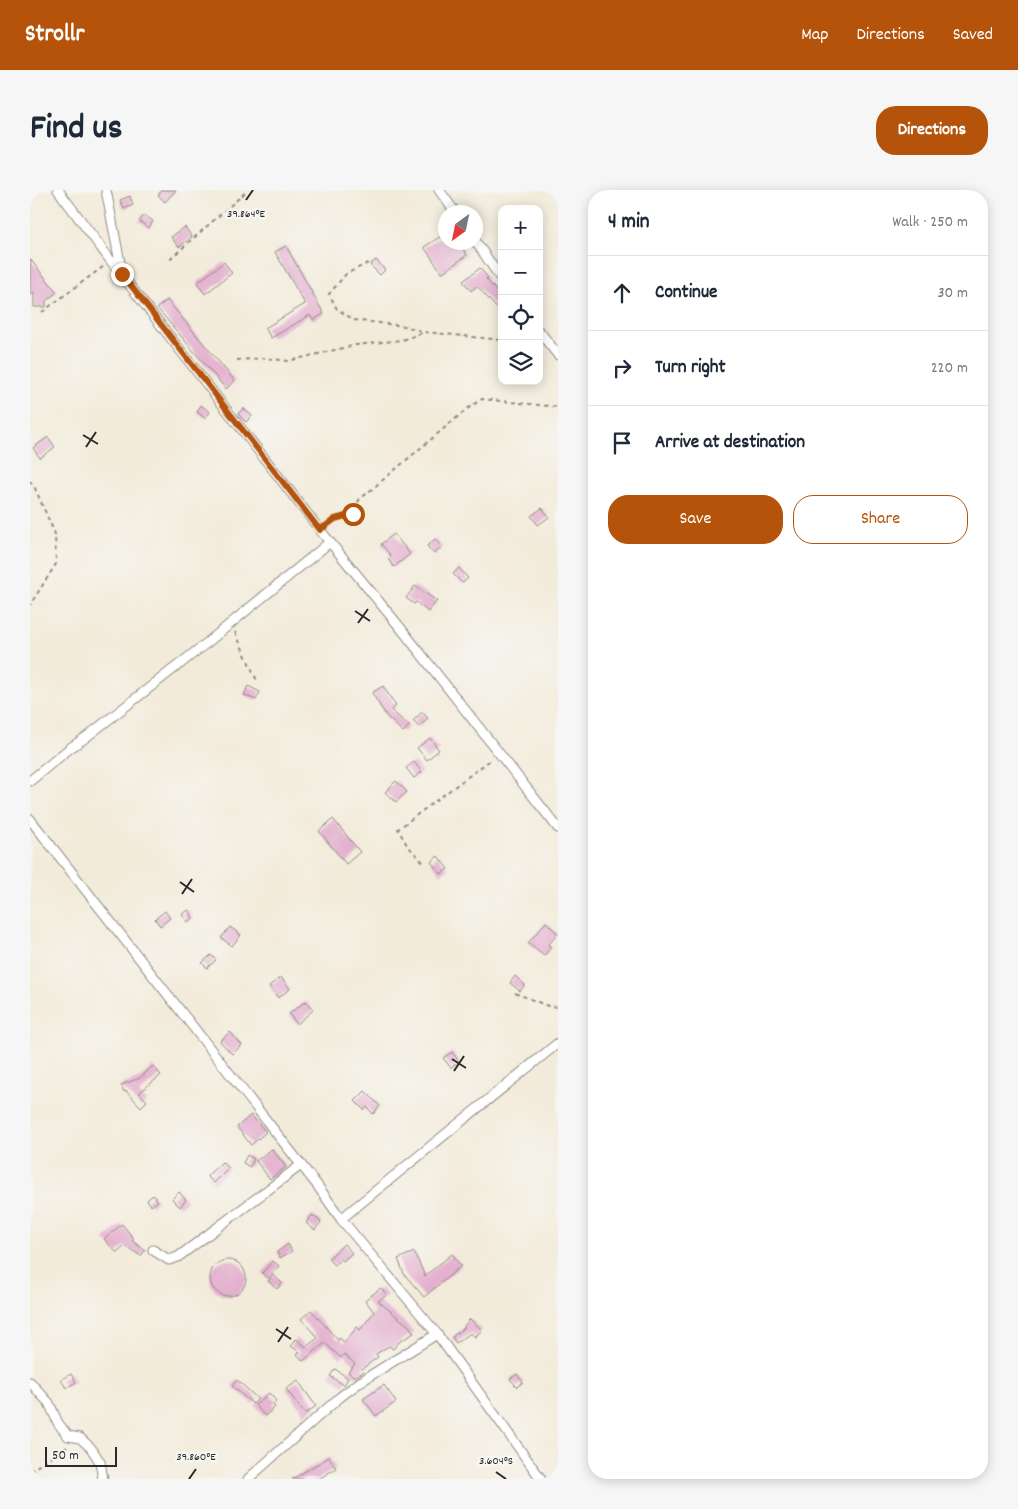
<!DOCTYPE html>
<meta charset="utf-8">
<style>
body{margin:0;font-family:Dekko,sans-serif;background:#f6f6f7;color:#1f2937}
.controls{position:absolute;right:15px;top:15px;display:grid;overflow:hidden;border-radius:10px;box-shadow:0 2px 12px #0003}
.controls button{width:45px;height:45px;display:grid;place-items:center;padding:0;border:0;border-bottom:1px solid #e0e1e3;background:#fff;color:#1f2937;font:25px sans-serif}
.compass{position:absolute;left:408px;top:15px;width:45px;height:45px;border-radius:50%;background:#fff;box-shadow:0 2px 12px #0003;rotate:213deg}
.scale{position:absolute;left:15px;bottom:12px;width:72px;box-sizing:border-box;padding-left:5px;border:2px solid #2b2b2b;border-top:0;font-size:14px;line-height:18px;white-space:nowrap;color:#2b2b2b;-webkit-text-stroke:4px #f6f6f2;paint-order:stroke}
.stop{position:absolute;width:15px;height:15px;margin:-11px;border:4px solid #b45309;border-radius:50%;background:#fff}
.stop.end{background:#b45309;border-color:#fff;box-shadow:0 1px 5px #0008}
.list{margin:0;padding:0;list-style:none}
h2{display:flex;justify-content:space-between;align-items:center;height:65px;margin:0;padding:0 20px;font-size:21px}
h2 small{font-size:16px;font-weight:400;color:#747a83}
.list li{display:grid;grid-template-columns:32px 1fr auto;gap:15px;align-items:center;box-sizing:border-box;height:75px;padding:0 20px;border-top:1px solid #e0e1e3}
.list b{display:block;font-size:19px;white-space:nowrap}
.list em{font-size:16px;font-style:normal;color:#747a83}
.actions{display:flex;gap:10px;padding:15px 20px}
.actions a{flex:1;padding:11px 0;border:1px solid #b45309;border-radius:20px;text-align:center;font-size:18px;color:#b45309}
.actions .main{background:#b45309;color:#fff}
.icon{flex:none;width:28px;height:28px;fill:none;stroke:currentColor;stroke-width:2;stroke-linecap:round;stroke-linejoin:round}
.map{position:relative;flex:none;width:528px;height:1289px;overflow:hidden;border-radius:20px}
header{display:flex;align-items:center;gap:30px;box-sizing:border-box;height:70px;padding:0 25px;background:#b45309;color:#fff}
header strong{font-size:24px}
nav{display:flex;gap:28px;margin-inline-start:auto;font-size:18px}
.intro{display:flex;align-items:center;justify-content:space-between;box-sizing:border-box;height:120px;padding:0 30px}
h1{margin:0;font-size:35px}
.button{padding:12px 22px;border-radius:20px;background:#b45309;color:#fff;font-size:18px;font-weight:700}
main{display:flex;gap:30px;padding:0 30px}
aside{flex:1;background:#fff;border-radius:20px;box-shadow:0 2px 12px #0003}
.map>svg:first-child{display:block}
</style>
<header>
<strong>Strollr</strong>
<nav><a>Map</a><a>Directions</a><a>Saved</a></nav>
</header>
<div class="intro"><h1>Find us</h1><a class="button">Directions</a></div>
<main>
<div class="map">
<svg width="528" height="1289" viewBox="0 0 528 1289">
<rect width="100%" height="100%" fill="#f6f6f2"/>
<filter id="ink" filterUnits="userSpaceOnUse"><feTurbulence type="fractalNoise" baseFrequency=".02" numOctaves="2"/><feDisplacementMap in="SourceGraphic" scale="10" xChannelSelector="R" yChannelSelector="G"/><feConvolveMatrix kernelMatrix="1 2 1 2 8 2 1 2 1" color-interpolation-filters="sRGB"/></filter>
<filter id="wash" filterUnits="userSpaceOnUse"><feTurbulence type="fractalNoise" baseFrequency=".0096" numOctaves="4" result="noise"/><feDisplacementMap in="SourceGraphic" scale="20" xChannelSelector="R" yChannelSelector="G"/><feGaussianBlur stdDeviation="1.12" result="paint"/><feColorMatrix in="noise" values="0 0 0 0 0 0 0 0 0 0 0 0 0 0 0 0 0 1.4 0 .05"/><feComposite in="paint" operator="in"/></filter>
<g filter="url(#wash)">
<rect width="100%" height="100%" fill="#f3ebda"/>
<g id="blocks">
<path fill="#e4b0cf" d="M132 0H146L135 12 128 5Z
M100 6 103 15 94 19 90 10Z
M114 25 123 31 119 38 109 31Z
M155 37 162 47 149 57 141 47Z
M416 43V52H428L437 65 412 83 394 57Z
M256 56 294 124 283 130 280 125 241 148 235 138 275 114 245 62Z
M0 69 27 102 16 111V117H4V102L0 105Z
M346 70 355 80 350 85 340 75Z
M194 72 202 83 175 104 167 93Z
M450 78 458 88 456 89 472 107V124L447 96 441 101 433 91Z
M137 110 205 191 196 199 127 118Z
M171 215 180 222 175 228 167 222Z
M213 218 222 226 216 232 208 224Z
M18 247 25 257 10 268 3 258Z
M512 318 519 327 508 335 501 326Z
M364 344 380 364 364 377 358 369 361 366 351 354Z
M405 349 412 357 404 364 397 356Z
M429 378 438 388 432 393 423 384Z
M385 396 407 411 398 422 386 412 384 414 376 408Z
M218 496 230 502 226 510 214 505Z
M353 496 366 516 361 520 379 536 373 542 357 527 342 503Z
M392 522 398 528 389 537 383 531Z
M400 548 409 560 397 570 387 558Z
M384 572 392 582 384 588 376 578Z
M366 591 377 602 366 612 355 602Z
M303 629 330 662 316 674 289 641Z
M408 666 418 679 411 684 401 672Z
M159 720 163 728 157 732 152 724Z
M135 721 140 728 130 736 125 729Z
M516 732 528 744 518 755 521 757 514 766 498 753Z
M200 737 211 745 202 756 191 748Z
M181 765 186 770 177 778 172 773Z
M485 786 495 795 490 801 480 793Z
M251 787 260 799 248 808 239 796Z
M276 811 283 820 267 834 259 824Z
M200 842 212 855 202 864 190 851Z
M422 862 429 871 421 878 413 868Z
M123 876 131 885 109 903 117 911 111 917 96 901 94 902 91 895 110 888Z
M335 901 350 916 343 924 337 917 334 920 325 911Z
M221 925 236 942 221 955 207 937Z
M242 959 256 977 240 989 226 971Z
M217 965 224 969 220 977 213 973Z
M192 972 199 978 184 993 177 986Z
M149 1002 156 1010 150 1017 142 1009Z
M123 1005 128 1011 121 1016 117 1010Z
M282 1025 291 1032 285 1040 276 1033Z
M92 1034 104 1049 102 1051 115 1060 111 1066 95 1056 87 1063 74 1049Z
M258 1054 262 1061 250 1068 247 1062Z
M314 1054 322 1063 313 1071 311 1069 304 1075 298 1069Z
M384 1062 395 1086 422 1064 431 1076 394 1107 374 1084 368 1069Z
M180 1088a18 18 0 1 1 36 0a18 18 0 1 1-36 0Z
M243 1071 249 1076 238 1088 232 1083Z
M243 1085 252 1093 247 1099 238 1091Z
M351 1098 357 1105 348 1111 379 1136 384 1143 369 1152 363 1159 359 1156 346 1164 348 1167 332 1179 333 1182 325 1187 318 1182 325 1174 314 1164 311 1168 295 1153 273 1171 267 1164 270 1162 261 1156 266 1149 276 1157 288 1148 271 1129 281 1120 308 1150 310 1148 314 1153 327 1137 330 1140 344 1122 335 1110Z
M440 1129 452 1140 445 1147 441 1143 426 1153 422 1147 435 1137 434 1136Z
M305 1179 318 1188 314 1195 300 1186Z
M41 1184 46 1192 36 1198 31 1190Z
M487 1184 493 1192 487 1197 480 1189Z
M207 1190 228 1209 223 1214 202 1196Z
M268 1191 286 1216 275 1224 256 1199Z
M354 1195 366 1212 346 1226 333 1209Z
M239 1203 246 1211 243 1214 245 1217 235 1226 225 1215Z
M299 1267 306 1278 289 1289H262Z"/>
</g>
</g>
<g filter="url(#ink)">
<use href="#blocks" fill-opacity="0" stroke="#8f8b82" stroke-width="1"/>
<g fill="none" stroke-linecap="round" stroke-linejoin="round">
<g stroke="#8f8b82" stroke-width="11">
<path id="minor" d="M28 0 81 71 290 340 369 436 528 638
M76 0 92 83
M409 0 425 22
M446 52 472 90
M509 141 528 165
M0 591 40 558 55 548 178 452 300 352
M0 629 287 995 311 1029 407 1144 511 1289
M311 1029 528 853
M123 1060 139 1070 148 1067 271 975
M0 1192 19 1213 28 1233 38 1246 50 1248 61 1258 70 1272 73 1289
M218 1289 310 1207 330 1192 407 1144"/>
</g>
<path stroke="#8f8b82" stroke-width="2" stroke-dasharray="4 4" stroke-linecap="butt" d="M140 69 218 0
M338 73 316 84 299 104 307 119 324 130 374 136 395 142 472 150
M12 122 74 76
M207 170 236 168 258 171 326 155 372 150 395 142
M0 291 4 296 25 344 26 374 0 415
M298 334 305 329 323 324 329 310 437 219 452 209 528 217
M205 442 228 493
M393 672 377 655 368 639 463 568
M485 803 518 816 528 817
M0 1281 40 1255"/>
<use href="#minor" stroke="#fff" stroke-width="9"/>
</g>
</g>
<g fill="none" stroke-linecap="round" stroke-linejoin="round" filter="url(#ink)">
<path stroke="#b45309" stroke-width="6" d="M92 84 290 340 305 329 323 324"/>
</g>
<path fill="none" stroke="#2b2b2b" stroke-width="2" d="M216 10 223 0M53 245 68 254M56 257 66 242M325 421 340 431M328 433 338 419M150 692 164 702M152 704 162 689M422 869 436 878M424 881 434 866M246 1139 261 1149M248 1152 258 1137M466 1282 476 1289M159 1289 166 1279"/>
<g font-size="12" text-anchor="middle" fill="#2b2b2b" stroke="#f6f6f2" stroke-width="5" stroke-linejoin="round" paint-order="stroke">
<text x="216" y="27">39.864°E</text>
<text x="166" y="1270">39.860°E</text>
<text x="466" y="1274">3.604°S</text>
</g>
</svg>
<div class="controls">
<button>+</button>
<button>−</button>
<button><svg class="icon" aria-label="locate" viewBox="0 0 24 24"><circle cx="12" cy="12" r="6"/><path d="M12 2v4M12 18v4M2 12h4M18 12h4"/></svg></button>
<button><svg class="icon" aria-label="layers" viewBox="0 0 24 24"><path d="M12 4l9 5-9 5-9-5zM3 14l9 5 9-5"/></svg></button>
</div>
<svg class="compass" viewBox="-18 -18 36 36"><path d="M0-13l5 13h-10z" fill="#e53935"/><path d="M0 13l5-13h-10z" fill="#747a83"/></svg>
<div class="scale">50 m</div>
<div class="stop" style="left:323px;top:324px"></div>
<div class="stop end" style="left:92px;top:84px"></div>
</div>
<aside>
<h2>4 min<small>Walk · 250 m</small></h2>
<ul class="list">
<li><svg class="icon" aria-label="ahead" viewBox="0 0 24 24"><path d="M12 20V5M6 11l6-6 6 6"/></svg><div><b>Continue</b></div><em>30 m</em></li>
<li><svg class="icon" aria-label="right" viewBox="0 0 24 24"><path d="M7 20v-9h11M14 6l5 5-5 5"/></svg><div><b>Turn right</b></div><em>220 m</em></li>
<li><svg class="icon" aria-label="arrive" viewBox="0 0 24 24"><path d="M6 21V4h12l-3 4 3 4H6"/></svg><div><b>Arrive at destination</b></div></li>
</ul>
<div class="actions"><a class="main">Save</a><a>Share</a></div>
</aside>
</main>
